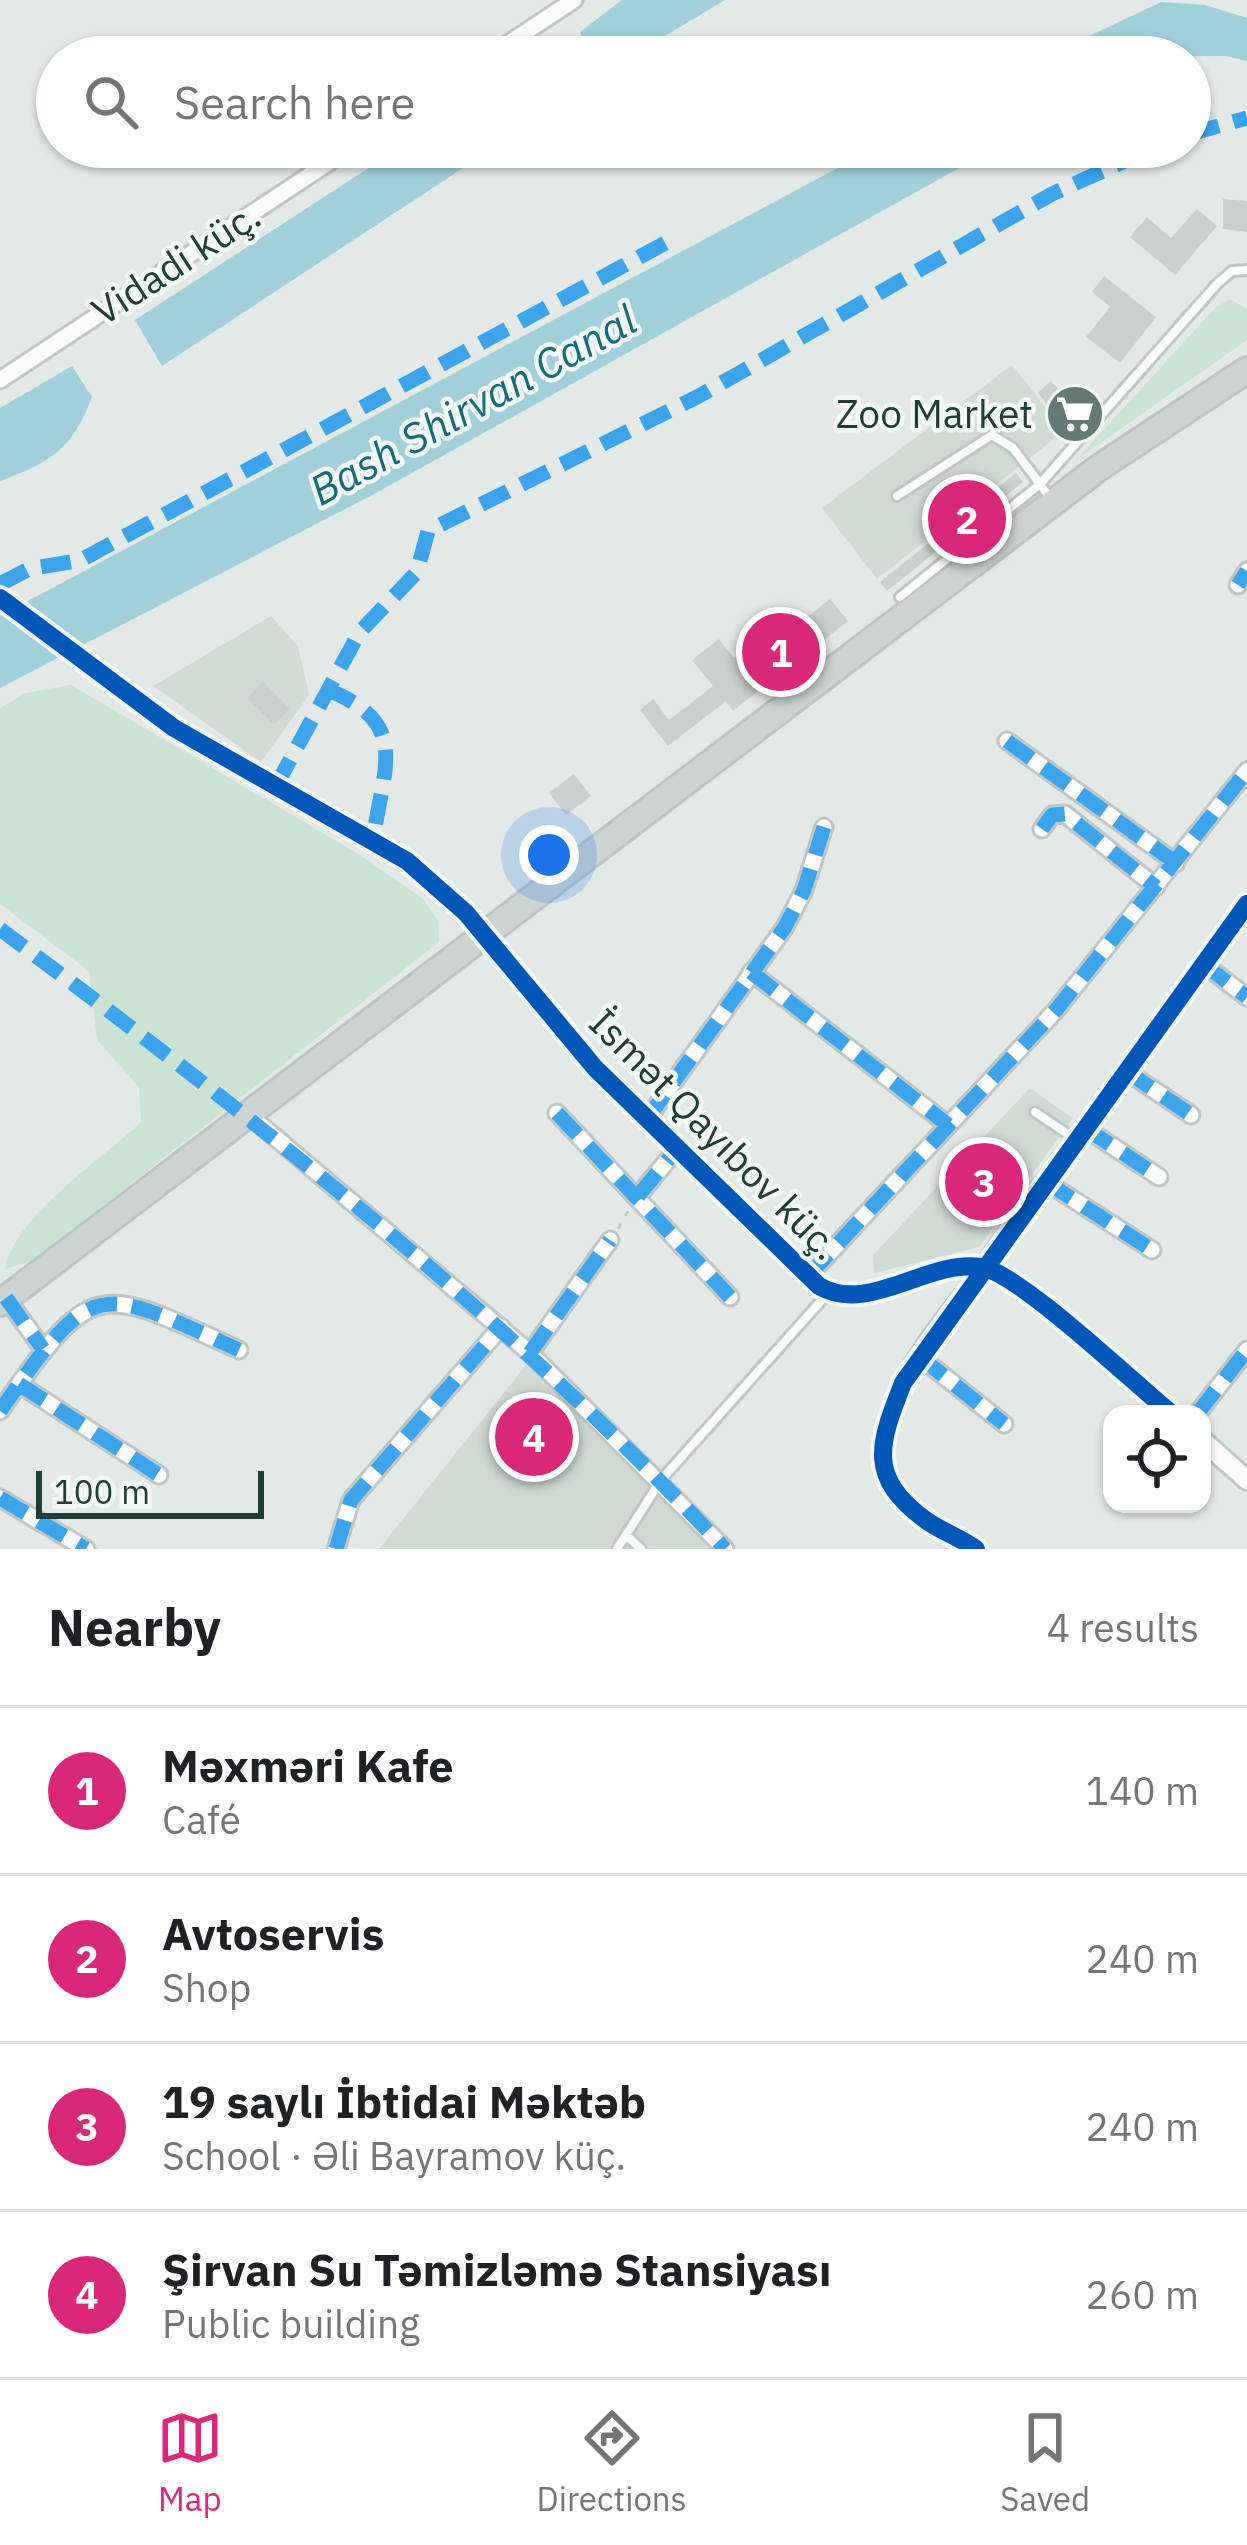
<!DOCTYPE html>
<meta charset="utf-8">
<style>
body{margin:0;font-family:"IBM Plex Sans",sans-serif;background:#f2f2f2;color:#202124}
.controls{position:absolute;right:36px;bottom:36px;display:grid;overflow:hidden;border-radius:24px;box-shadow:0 3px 9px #0004}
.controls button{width:108px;height:108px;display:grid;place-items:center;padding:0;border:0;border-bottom:3px solid #e0e0e0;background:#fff;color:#202124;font:60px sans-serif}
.scale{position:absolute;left:36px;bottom:30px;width:228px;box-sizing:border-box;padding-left:12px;border:6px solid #203d36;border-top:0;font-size:33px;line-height:42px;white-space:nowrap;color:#203d36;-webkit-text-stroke:9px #f1f8f5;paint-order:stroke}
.you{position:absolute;left:549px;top:855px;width:42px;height:42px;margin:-30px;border:9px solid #fff;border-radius:50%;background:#1a73e8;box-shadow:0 0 0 18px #1a73e833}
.badge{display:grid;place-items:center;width:78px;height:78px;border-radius:50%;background:#db2777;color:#fff;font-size:39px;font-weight:700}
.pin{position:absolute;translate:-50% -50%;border:6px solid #fff;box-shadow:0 3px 12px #0006}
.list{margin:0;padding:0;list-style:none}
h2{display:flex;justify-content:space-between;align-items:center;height:156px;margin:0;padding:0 48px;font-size:51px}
h2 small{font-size:39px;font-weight:400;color:#757577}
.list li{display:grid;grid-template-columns:78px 1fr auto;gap:36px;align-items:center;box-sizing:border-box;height:168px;padding:0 48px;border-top:3px solid #e0e0e0}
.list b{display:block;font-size:45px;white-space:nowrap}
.list p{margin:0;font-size:39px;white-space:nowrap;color:#757577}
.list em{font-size:39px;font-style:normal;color:#757577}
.icon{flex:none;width:66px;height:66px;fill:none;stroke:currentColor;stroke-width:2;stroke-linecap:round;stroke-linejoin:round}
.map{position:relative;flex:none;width:1247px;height:1549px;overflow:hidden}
.search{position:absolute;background:#fff;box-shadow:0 3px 9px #0004;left:36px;right:36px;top:36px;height:132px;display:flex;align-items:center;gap:30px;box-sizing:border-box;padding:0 42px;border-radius:66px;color:#757577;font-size:45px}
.sheet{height:828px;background:#fff}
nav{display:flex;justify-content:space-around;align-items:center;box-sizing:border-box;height:168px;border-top:3px solid #e0e0e0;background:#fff;font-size:33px;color:#757577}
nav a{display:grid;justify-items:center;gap:6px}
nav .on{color:#db2777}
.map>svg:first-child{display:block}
</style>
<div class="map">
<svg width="1247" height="1549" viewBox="0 0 1247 1549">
<rect width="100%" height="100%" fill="#e3e9e6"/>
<path fill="#d0dbd6" d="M1012 365 1064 431 877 579 822 508Z
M271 616 298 646 309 695 261 762 153 686Z
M1030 1088 1073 1118 979 1247 874 1273 873 1255Z
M526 1365 673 1508 710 1549H379Z"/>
<path fill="#cbe3d3" d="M1230 299 1247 309V340L1075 461 1215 308Z
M71 685 357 853 423 899 438 920 439 942 32 1261 5 1269C14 1217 102 1159 141 1122L139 1087 97 1040 89 971 0 904V708L25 693Z"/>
<path fill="#a1d0d9" d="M622 0H725L630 57H590L580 32Z
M1161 2 1205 5 1247 18V61L1225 56 1045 57Z
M401 147H495L162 366 135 320Z
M877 147H997L376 493 0 688V616Z
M72 366 92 397C72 449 52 462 0 481V408Z"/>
<path fill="#cad0ce" d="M1223 199 1247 201V232L1223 229Z
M1197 209 1217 226 1175 275 1130 237 1147 217 1171 238Z
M1104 276 1156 317 1120 363 1086 337 1110 307 1092 292Z
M1050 381 1072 402 1078 395 1093 410 1070 433 1038 393Z
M1016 473 1023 482 887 591 880 582Z
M830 599 848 621 733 711 726 701 668 746 640 710 653 699 669 720 713 686 692 660 719 639 734 658 785 618 793 628Z
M263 681 290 709 274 725 247 698Z
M574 774 591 796 566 815 549 793Z
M979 1165 1008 1185 978 1226 950 1206Z"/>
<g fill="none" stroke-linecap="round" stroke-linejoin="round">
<g stroke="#c0c6c3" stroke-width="14">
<path id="service" d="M897 496 992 435 1013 448 1040 484 900 597
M1052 501 1040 484 1217 284 1232 271 1247 270
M1035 1112 1075 1139
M626 1535 641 1549
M617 1549 661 1480 829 1292"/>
</g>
<g stroke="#c0c6c3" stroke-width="21">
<path id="minor" d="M488 57 574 0
M0 380 352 147
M1238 585 1247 571
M0 598 174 728 407 861 486 936
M1007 741 1176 863
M1042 829 1052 815 1065 814 1156 887
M1203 964 1247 997
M751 972 948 1125
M1126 1071 1191 1115
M557 1113 730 1297
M250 1116 530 1353 725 1549
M647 1119 785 927 804 890 824 827
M1085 1128 1159 1177
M1046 1182 1152 1250
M638 1196 677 1149
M808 1276 1056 1010 1247 771
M6 1298 43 1349
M530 1353 610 1240
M920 1357 1004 1424
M19 1384 159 1475
M0 1411C94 1277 95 1284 239 1350
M1197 1414 1247 1350
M0 1498 86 1549
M336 1549 351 1500 501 1327
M976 1549C954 1532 926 1524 906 1503 838 1433 941 1325 984 1267"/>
</g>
<g stroke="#c0c6c3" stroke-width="24">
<path id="tertiary" d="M486 936 595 1068 819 1286C868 1315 928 1259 981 1267 1018 1272 1136 1385 1172 1414
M984 1267 1247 904
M1202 1440 1247 1480"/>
</g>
<g stroke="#bbc5c3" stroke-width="30">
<path id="primary" d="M0 1303 1100 467 1247 370"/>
</g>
<path stroke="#c0c9c6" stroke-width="3" stroke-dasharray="6 9" stroke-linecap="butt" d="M618 1229 628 1211"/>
<use href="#service" stroke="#fbfcfb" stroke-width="8"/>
<use href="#minor" stroke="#fbfcfb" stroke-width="15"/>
<use href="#tertiary" stroke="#fbfcfb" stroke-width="18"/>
<use href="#primary" stroke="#cdd5d3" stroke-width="24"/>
<path stroke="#3da4eb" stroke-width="15" stroke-dasharray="30 15" stroke-linecap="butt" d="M1190 134 1247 118
M0 584 29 569 81 560 671 240
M1238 585 1247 571
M326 689C412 724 383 765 373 841
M1007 741 1176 863
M276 786 359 633 417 572 428 531 699 396 1052 194 1156 147
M1042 829 1052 815 1065 814 1156 887
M0 929C256 1120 507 1315 725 1549
M1203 964 1247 997
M751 972 948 1125
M1126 1071 1191 1115
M557 1113 730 1297
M647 1119 785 927 804 890 824 827
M1085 1128 1159 1177
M1046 1182 1152 1250
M638 1196 677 1149
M808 1276 1056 1010 1247 771
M6 1298 43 1349
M530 1353 610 1240
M920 1357 1004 1424
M19 1384 159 1475
M0 1411C94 1277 95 1284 239 1350
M1197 1414 1247 1350
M0 1498 86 1549
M336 1549 351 1500 501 1327"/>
<g stroke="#f1f8f5" stroke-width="26">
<path id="cycleway" d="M0 598 174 728 407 861 466 913 595 1068 819 1286C868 1315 928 1259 981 1267 1018 1272 1136 1385 1172 1414
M976 1549C961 1538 943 1532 927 1521 866 1477 879 1444 903 1383L1247 904"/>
</g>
<use href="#cycleway" stroke="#0057b8" stroke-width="18"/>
</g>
<defs>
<g id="supermarket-disc" transform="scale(3)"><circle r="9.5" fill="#647974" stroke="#f1f8f5"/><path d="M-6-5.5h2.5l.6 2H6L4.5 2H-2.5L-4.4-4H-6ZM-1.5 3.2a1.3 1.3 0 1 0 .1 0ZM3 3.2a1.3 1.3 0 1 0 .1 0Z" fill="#fff"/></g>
</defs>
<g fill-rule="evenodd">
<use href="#supermarket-disc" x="1075" y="414"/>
</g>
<g text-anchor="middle" stroke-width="9" stroke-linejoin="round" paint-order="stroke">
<g font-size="39" fill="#203d36" stroke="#f1f8f5">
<text transform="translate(176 263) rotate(-33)" y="14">Vidadi küç.</text>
<text transform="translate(715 1134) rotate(45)" y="14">İsmət Qayıbov küç.</text>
</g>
<g font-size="39" fill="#203d36" stroke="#f1f8f5" text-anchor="end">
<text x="1033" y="428">Zoo Market</text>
</g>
<g font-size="42" font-style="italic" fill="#17697c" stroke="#f1f8f5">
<text transform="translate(473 405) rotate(-29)" y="15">Bash Shirvan Canal</text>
</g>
</g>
</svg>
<div class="controls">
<button><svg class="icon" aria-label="locate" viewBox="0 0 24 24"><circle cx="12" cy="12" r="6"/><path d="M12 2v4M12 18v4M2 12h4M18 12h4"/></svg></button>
</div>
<div class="scale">100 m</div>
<div class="you"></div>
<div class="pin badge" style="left:781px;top:652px">1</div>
<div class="pin badge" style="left:967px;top:519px">2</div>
<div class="pin badge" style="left:984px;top:1182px">3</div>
<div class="pin badge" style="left:534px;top:1437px">4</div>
<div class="search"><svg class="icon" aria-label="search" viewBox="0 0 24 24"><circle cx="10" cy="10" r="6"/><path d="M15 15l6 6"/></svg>Search here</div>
</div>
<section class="sheet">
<h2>Nearby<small>4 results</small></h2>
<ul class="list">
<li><span class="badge">1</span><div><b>Məxməri Kafe</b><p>Café</p></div><em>140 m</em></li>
<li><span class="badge">2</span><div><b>Avtoservis</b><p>Shop</p></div><em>240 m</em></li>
<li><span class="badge">3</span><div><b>19 saylı İbtidai Məktəb</b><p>School · Əli Bayramov küç.</p></div><em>240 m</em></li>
<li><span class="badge">4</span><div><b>Şirvan Su Təmizləmə Stansiyası</b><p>Public building</p></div><em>260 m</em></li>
</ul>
</section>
<nav>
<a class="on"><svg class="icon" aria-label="map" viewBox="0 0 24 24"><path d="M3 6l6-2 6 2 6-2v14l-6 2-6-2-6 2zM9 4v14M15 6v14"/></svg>Map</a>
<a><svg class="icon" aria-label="directions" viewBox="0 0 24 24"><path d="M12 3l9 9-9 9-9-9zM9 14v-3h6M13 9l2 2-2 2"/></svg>Directions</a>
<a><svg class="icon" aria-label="saved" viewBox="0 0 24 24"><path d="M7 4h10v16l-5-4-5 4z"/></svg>Saved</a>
</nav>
